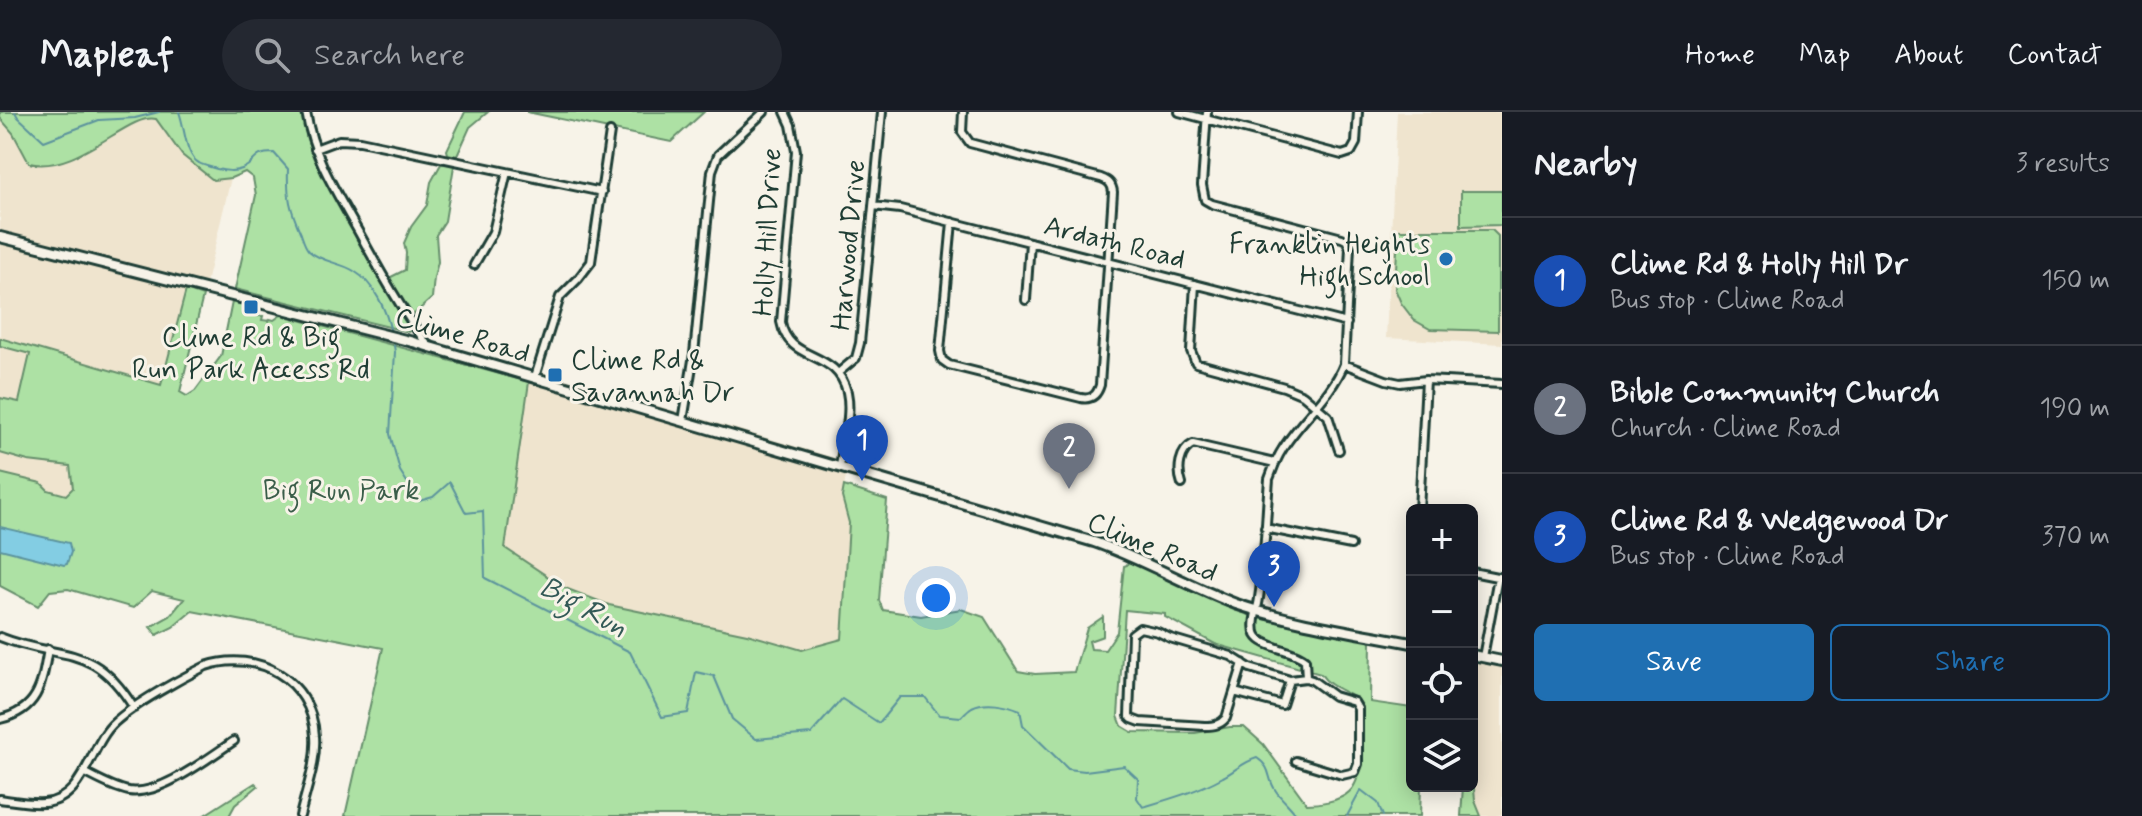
<!DOCTYPE html>
<meta charset="utf-8">
<style>
body{margin:0;font-family:Mynerve,sans-serif;background:#242831;color:#f1f3f6}
.controls{position:absolute;right:24px;bottom:24px;display:grid;overflow:hidden;border-radius:12px;box-shadow:0 4px 20px #0003}
.controls button{width:72px;height:72px;display:grid;place-items:center;padding:0;border:0;border-bottom:2px solid #363941;background:#171b24;color:#f1f3f6;font:40px sans-serif}
.you{position:absolute;left:936px;top:486px;width:28px;height:28px;margin:-20px;border:6px solid #fff;border-radius:50%;background:#1a73e8;box-shadow:0 0 0 12px #1a73e833}
.badge{display:grid;place-items:center;width:52px;height:52px;border-radius:50%;background:#1f6fb2;color:#fff;font-size:26px;font-weight:700}
.pin{position:absolute;translate:-50% -66px;filter:drop-shadow(0 2px 4px #0008)}
.pin::after{content:'';position:absolute;top:42px;width:28px;height:24px;background:inherit;clip-path:polygon(0 0,100% 0,50% 100%)}
.list{margin:0;padding:0;list-style:none}
h2{display:flex;justify-content:space-between;align-items:center;height:104px;margin:0;padding:0 32px;font-size:34px}
h2 small{font-size:26px;font-weight:400;color:#9ea1a6}
.list li{display:grid;grid-template-columns:52px 1fr auto;gap:24px;align-items:center;box-sizing:border-box;height:128px;padding:0 32px;border-top:2px solid #363941}
.list b{display:block;font-size:30px;white-space:nowrap}
.list p{margin:0;font-size:26px;white-space:nowrap;color:#9ea1a6}
.list em{font-size:26px;font-style:normal;color:#9ea1a6}
.actions{display:flex;gap:16px;padding:24px 32px}
.actions a{flex:1;padding:18px 0;border:2px solid #1f6fb2;border-radius:12px;text-align:center;font-size:28px;color:#1f6fb2}
.actions .main{background:#1f6fb2;color:#fff}
.icon{flex:none;width:44px;height:44px;fill:none;stroke:currentColor;stroke-width:2;stroke-linecap:round;stroke-linejoin:round}
.map{position:relative;flex:none;width:1502px;height:704px;overflow:hidden}
header{display:flex;align-items:center;gap:48px;box-sizing:border-box;height:112px;padding:0 40px;background:#171b24;border-bottom:2px solid #363941}
header strong{font-size:38px}
nav{display:flex;gap:44px;margin-inline-start:auto;font-size:28px}
.search{width:560px;height:72px;background:#242831;display:flex;align-items:center;gap:20px;box-sizing:border-box;padding:0 28px;border-radius:44px;color:#9ea1a6;font-size:30px}
main{display:flex}
aside{flex:1;background:#171b24}
.map>svg:first-child{display:block}
</style>
<header>
<strong>Mapleaf</strong>
<div class="search"><svg class="icon" aria-label="search" viewBox="0 0 24 24"><circle cx="10" cy="10" r="6"/><path d="M15 15l6 6"/></svg>Search here</div>
<nav><a>Home</a><a>Map</a><a>About</a><a>Contact</a></nav>
</header>
<main>
<div class="map">
<svg width="1502" height="704" viewBox="0 0 1502 704">
<rect width="100%" height="100%" fill="#f7f3e8"/>
<filter id="ink" filterUnits="userSpaceOnUse"><feTurbulence type="fractalNoise" baseFrequency=".0125" numOctaves="2"/><feDisplacementMap in="SourceGraphic" scale="16" xChannelSelector="R" yChannelSelector="G"/><feConvolveMatrix kernelMatrix="1 2 1 2 8 2 1 2 1" color-interpolation-filters="sRGB"/></filter>
<g filter="url(#ink)">
<path fill="#efe4ce" d="M1397 0H1502V232L1386 226Z
M150 5 156 7 182 43 212 67 231 66 203 184 186 179 161 273 0 226V6L13 21 29 51 122 18Z
M0 234 30 242 19 290 0 286Z
M531 257 849 350 842 385 849 411 842 528 761 549 747 522 609 493 565 476 505 436Z
M0 341 28 349 70 354 73 376 66 383 48 378 41 371 0 361Z
M1472 549 1502 555V702L1497 704H1481L1475 689 1472 653Z"/>
<path fill="#ade1a4" stroke="#668f6c" stroke-width="2" fill-rule="evenodd" d="M0 0H302L307 27 314 47 408 213 409 220 235 177 256 83 253 66 245 60 231 66 213 68 182 43 156 7C129 0 77 63 29 51L13 21 0 6Z
M465 0H488L470 15 457 44 448 42 447 38Z
M527 0H704L671 30Z
M449 51 454 54 445 109 436 123 438 150 434 166 432 186 412 204 389 166 405 158 406 141 404 131 411 115 427 93 431 70 441 52Z
M1461 79H1502V113L1461 114Z
M1398 118H1492L1498 124V219L1430 217 1414 208 1401 191 1395 177Z
M186 178 203 184 180 280 187 284 195 279 221 244 232 190 254 196 258 204H263L262 208 269 209 270 207 274 208 281 203 529 270 505 436 565 476 609 493 747 522 802 538 842 527 849 411 842 385 844 374 887 388 879 488 883 498 921 504 961 497 984 505 1018 559 1035 562 1074 560 1087 516 1103 505V524L1089 529 1091 537 1105 538 1117 520 1124 454 1127 453 1128 449 1234 498 1263 507 1371 529 1370 590 1412 596V674H1421L1420 704H345L383 536 192 499 173 515 157 523 150 515 170 504 184 487 152 479 133 496 68 477 50 479 38 494 0 474V361L41 371 48 378 66 383 73 376 70 354 28 349 0 341V286L19 290 30 242 0 234V226L161 273ZM1125 498 1165 502V505L1215 532 1321 562C1331 579 1356 580 1363 595 1362 616 1366 665 1349 680 1340 689 1319 692 1307 692L1263 632 1244 615H1230L1195 621 1132 620 1122 614 1118 604Z
M1472 653 1475 689 1481 704H1461L1463 674H1472Z
M255 671 258 674 235 693 229 704H203Z"/>
<path fill="#83cde3" stroke="#5b939d" stroke-width="2" d="M0 415 69 431 71 440 67 452 64 453 0 437Z"/>
<g fill="none" stroke-linecap="round" stroke-linejoin="round">
<path stroke="#5b939d" stroke-width="2" d="M15 0 18 5 44 29 99 8 135 6 159 0
M179 0C185 15 185 44 199 51 204 54 212 55 217 57 224 59 235 60 242 57 258 50 251 41 274 41L288 57C287 85 290 97 301 122 303 128 305 135 309 139 321 150 342 151 354 159 374 171 387 199 391 221
M393 227 395 240 390 322 400 359 419 389 433 385 450 370 466 401 483 399 485 466 630 540 662 605 688 601 696 560 714 564 732 607 756 627 811 622 842 587 879 611 900 585H925L939 603 961 605C964 602 967 598 972 595 985 588 1007 592 1020 598L1023 613 1068 657 1085 659 1124 654 1138 667 1137 686 1143 695C1170 687 1198 679 1223 665 1235 659 1243 650 1257 646 1273 657 1266 665 1276 679 1282 688 1291 694 1297 704
M1347 704 1361 678 1378 691 1383 704"/>
<g stroke="#1f3d34" stroke-width="12">
<path id="minor" d="M306 0C313 44 336 80 358 119 380 159 402 199 429 235
M785 0 791 13 796 39 781 210C789 252 836 236 847 280 852 303 843 331 840 355
M1179 0 1342 43 1351 40 1356 31 1358 0
M1207 0 1202 73 1205 88 1212 92 1342 126 1346 128 1350 135 1344 252C1331 285 1300 308 1282 338 1276 347 1273 357 1269 367 1266 406 1265 447 1259 486 1258 496 1251 513 1256 523 1263 536 1293 537 1305 548L1306 566
M315 37 339 28 360 29 602 80
M873 94 900 97 1347 211
M952 110 940 239 942 248 949 253 1081 286C1092 288 1097 283 1100 273L1113 80C1112 72 1109 69 1101 66L970 31 962 20 963 0
M474 153 493 120 507 60
M1195 172 1191 239 1196 251 1284 275 1303 283 1328 304 1339 338
M1026 188 1030 130
M1344 252 1386 268 1400 271 1426 268 1502 272
M838 261 856 246 860 231 882 0
M535 265 560 185 578 167 591 150 610 20
M683 309 694 242 712 59 718 43 764 0
M1182 372C1177 358 1179 339 1193 332L1275 351
M1419 398 1426 268
M1265 416 1351 433
M1472 460 1502 466
M0 525C62 550 92 528 134 596
M1483 545 1498 465
M1243 551 1226 606C1220 613 1214 614 1205 614L1140 610 1132 607 1129 604 1132 522 1140 516 1158 520 1170 526 1231 544 1250 556 1290 568 1306 566 1312 568 1334 584 1354 590 1358 597V652L1355 660 1342 663 1296 649
M1234 580 1282 593 1290 568
M0 607C39 598 42 572 48 537
M84 660C98 667 113 676 129 679 160 684 208 646 234 629
M0 687C14 689 29 692 44 691 85 688 89 633 115 610 136 591 180 567 206 554 257 537 312 567 315 624 317 650 306 678 300 704"/>
</g>
<g stroke="#1f3d34" stroke-width="14">
<path id="secondary" d="M0 125 413 230 1094 430C1143 447 1188 474 1236 492 1292 511 1354 520 1412 531
M1472 543 1502 549"/>
</g>
<use href="#minor" stroke="#f7f3e8" stroke-width="6"/>
<use href="#secondary" stroke="#f7f3e8" stroke-width="8"/>
</g>
</g>
<g fill="#1f6fb2" stroke="#f7f3e8" stroke-width="3">
<circle cx="1446" cy="147" r="8"/>
<rect x="243" y="187" width="16" height="16" rx="4"/>
<rect x="547" y="255" width="16" height="16" rx="4"/>
</g>
<g text-anchor="middle" stroke-width="6" stroke-linejoin="round" paint-order="stroke">
<g font-size="28" fill="#1f3d34" stroke="#f7f3e8">
<text transform="translate(766 120) rotate(-87)" y="10">Holly Hill Drive</text>
<text transform="translate(1115 129) rotate(14)" y="10">Ardath Road</text>
<text transform="translate(847 133) rotate(-85)" y="10">Harwood Drive</text>
<text transform="translate(463 222) rotate(16)" y="10">Clime Road</text>
<text transform="translate(1153 434) rotate(23)" y="10">Clime Road</text>
</g>
<g font-size="28" fill="#1f3d34" stroke="#f7f3e8" text-anchor="end">
<text x="1430" y="141">Franklin Heights<tspan x="1430" dy="32">High School</tspan></text>
<text x="251" y="234" text-anchor="middle">Clime Rd &amp; Big<tspan x="251" dy="32">Run Park Access Rd</tspan></text>
<text x="571" y="257" text-anchor="start">Clime Rd &amp;<tspan x="571" dy="32">Savannah Dr</tspan></text>
</g>
<g font-size="28" fill="#3b5e4a" stroke="#f7f3e8">
<text x="341" y="387">Big Run Park</text>
</g>
<g font-size="30" font-style="italic" fill="#335a57" stroke="#f7f3e8">
<text transform="translate(584 494) rotate(28)" y="10">Big Run</text>
</g>
</g>
</svg>
<div class="controls">
<button>+</button>
<button>−</button>
<button><svg class="icon" aria-label="locate" viewBox="0 0 24 24"><circle cx="12" cy="12" r="6"/><path d="M12 2v4M12 18v4M2 12h4M18 12h4"/></svg></button>
<button><svg class="icon" aria-label="layers" viewBox="0 0 24 24"><path d="M12 4l9 5-9 5-9-5zM3 14l9 5 9-5"/></svg></button>
</div>
<div class="you"></div>
<div class="pin badge" style="left:862px;top:369px;background:#1a4fb4">1</div>
<div class="pin badge" style="left:1069px;top:377px;background:#6b7280">2</div>
<div class="pin badge" style="left:1274px;top:495px;background:#1a4fb4">3</div>
</div>
<aside>
<h2>Nearby<small>3 results</small></h2>
<ul class="list">
<li><span class="badge" style="background:#1a4fb4">1</span><div><b>Clime Rd &amp; Holly Hill Dr</b><p>Bus stop · Clime Road</p></div><em>150 m</em></li>
<li><span class="badge" style="background:#6b7280">2</span><div><b>Bible Community Church</b><p>Church · Clime Road</p></div><em>190 m</em></li>
<li><span class="badge" style="background:#1a4fb4">3</span><div><b>Clime Rd &amp; Wedgewood Dr</b><p>Bus stop · Clime Road</p></div><em>370 m</em></li>
</ul>
<div class="actions"><a class="main">Save</a><a>Share</a></div>
</aside>
</main>
